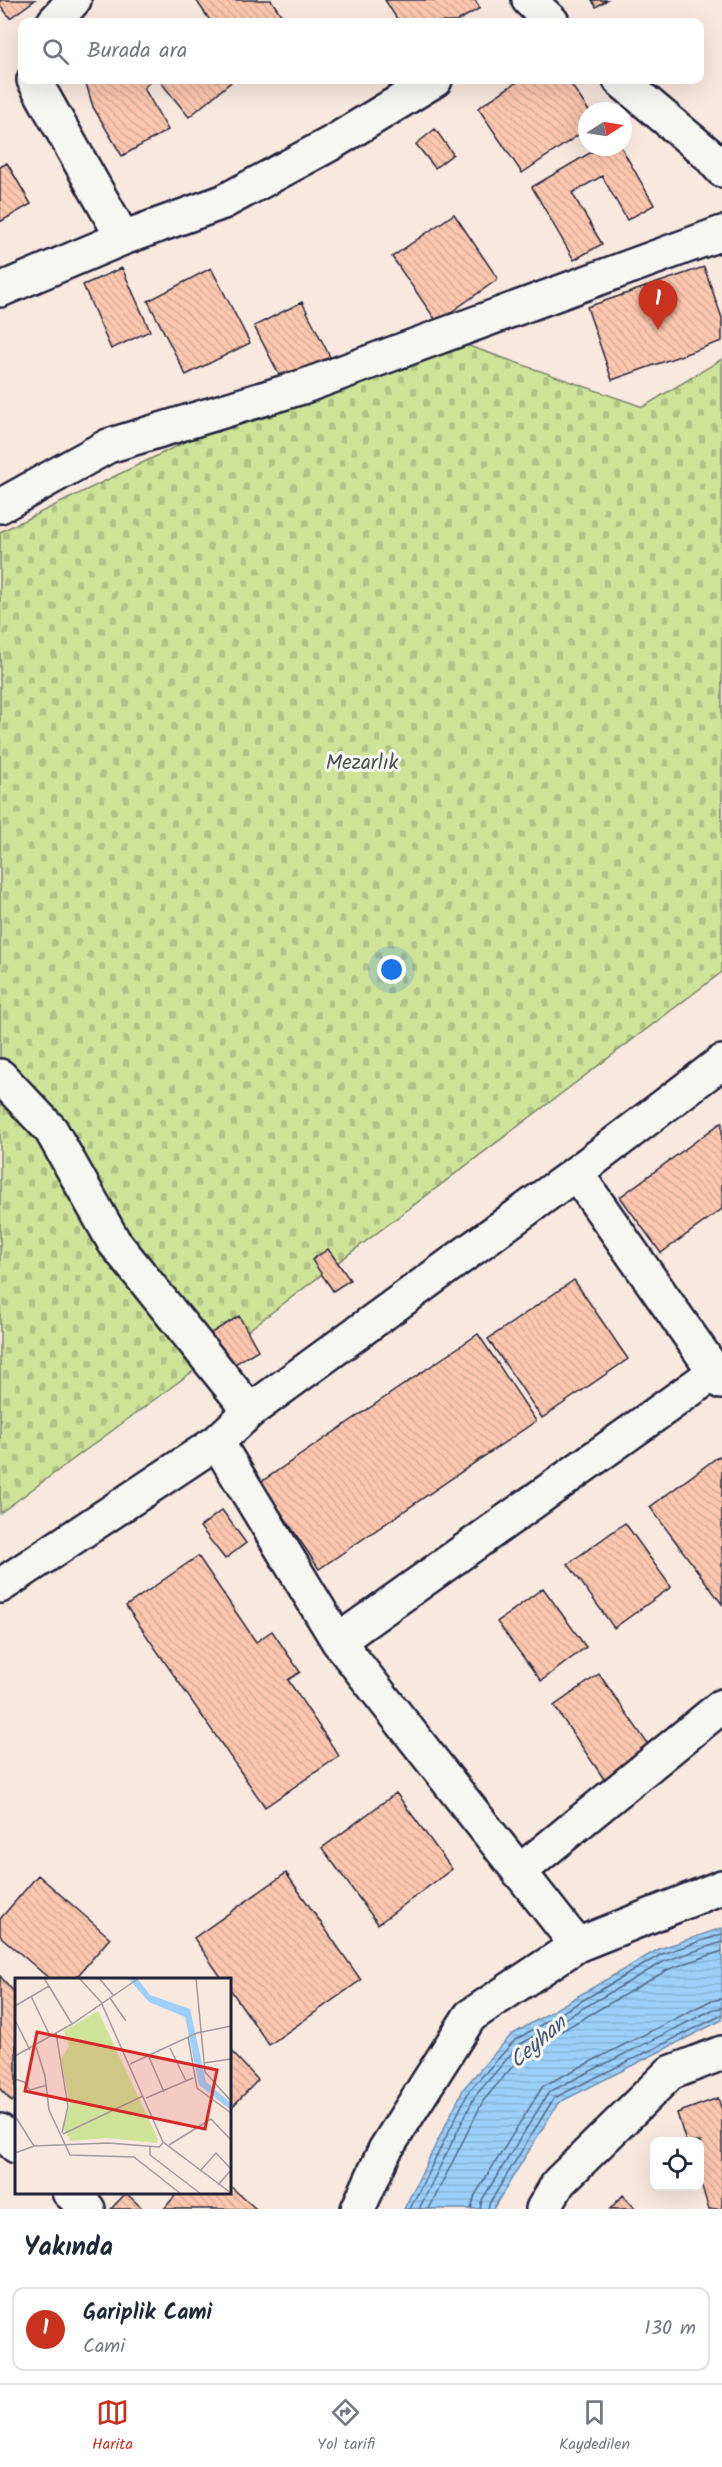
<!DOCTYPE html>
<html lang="tr">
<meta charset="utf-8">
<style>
body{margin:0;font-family:Kalam,sans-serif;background:#f6f6f7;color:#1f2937}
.controls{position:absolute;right:18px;bottom:18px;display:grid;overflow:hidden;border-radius:12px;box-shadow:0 6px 24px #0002}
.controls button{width:54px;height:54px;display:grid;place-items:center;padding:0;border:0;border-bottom:2px solid #e0e1e3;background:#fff;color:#1f2937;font:30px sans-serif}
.compass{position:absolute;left:578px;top:102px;width:54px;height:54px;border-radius:50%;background:#fff;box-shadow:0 6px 24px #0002;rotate:78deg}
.you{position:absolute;left:392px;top:970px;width:21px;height:21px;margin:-15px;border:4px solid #fff;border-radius:50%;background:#1a73e8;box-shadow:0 0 0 9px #1a73e833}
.badge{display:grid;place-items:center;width:39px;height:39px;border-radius:50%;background:#c8321e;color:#fff;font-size:20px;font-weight:700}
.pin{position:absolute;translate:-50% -50px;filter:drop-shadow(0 2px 3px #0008)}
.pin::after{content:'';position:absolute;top:32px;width:21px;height:18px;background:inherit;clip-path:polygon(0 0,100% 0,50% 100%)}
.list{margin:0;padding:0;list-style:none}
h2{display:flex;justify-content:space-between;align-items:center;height:78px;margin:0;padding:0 24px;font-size:26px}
h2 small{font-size:20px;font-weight:400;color:#747a83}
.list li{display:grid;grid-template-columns:39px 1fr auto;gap:18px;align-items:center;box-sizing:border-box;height:84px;margin:0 12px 12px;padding:0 12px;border:2px solid #e0e1e3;border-radius:12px}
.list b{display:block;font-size:22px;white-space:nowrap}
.list p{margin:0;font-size:20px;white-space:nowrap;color:#747a83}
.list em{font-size:20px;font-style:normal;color:#747a83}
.icon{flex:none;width:33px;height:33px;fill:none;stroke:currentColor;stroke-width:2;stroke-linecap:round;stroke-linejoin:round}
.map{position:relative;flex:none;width:722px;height:2209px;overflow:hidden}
.search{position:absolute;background:#fff;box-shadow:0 6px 24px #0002;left:18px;right:18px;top:18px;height:66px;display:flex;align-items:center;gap:15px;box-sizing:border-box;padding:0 21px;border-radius:12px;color:#747a83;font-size:22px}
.sheet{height:174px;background:#fff}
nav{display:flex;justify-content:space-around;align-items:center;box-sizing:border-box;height:84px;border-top:2px solid #e0e1e3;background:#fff;font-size:16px;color:#747a83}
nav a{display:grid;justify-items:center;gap:3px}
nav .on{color:#c8321e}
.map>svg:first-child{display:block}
</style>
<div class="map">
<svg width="722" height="2209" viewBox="0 0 722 2209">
<defs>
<pattern id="cemetery-stones" width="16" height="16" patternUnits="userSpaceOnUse" patternTransform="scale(1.5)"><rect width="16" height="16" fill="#cfe398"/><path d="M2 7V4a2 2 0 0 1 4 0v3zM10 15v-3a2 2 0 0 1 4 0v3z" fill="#b1c284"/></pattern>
<pattern id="water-rules" width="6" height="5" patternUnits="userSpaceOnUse" patternTransform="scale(1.5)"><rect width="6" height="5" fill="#9cd0fa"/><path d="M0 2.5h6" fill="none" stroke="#86b2d7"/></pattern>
<pattern id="building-back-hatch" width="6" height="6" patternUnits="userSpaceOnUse" patternTransform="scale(1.5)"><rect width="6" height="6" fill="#fcc7ae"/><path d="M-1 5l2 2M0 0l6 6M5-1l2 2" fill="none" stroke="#d8ab97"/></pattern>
</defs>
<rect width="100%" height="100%" fill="#f8e8de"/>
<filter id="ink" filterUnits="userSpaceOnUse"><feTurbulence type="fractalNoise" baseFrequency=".0167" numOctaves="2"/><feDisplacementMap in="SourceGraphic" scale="12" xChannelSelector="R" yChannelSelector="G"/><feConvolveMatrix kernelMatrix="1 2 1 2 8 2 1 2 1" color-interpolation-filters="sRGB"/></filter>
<g filter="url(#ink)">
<path fill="url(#cemetery-stones)" stroke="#78826a" stroke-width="1.5" d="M466 345 643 407 722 359V972L226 1347 0 1513V532L218 426Z"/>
<path fill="url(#water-rules)" stroke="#6b8aae" stroke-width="1.5" d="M722 1928V2020L558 2103 493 2209H404L464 2088 511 2035 659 1949Z"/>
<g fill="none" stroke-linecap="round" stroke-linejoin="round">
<path stroke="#536887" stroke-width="1.5" d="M410 2209 469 2091 515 2040 662 1954 722 1934
M419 2209 475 2096 519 2045 665 1961 722 1942
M429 2209 483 2101 525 2052 669 1969 722 1951
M471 2209 475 2195 543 2086 710 2001 722 1999
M480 2209 482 2200 549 2092 714 2009 722 2008
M488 2209 489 2204 554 2098 722 2015"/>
</g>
<path fill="url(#building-back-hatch)" stroke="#22223b" stroke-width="1.5" d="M0 0H35L10 18 0 5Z
M196 0H271L286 22H211Z
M385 0H475L480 8 456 22H399Z
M592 0H607L596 7Z
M85 80H151L144 88 168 130 122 156 93 107Z
M159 80H228L231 82 189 117Z
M520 80H568L589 111 587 129 522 173 478 108Z
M435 129 453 154 435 168 416 144Z
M600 147H621L654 205 627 220 602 176 572 193 602 244 574 260 532 187Z
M7 163 31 204 0 222V167Z
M454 214 498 279 437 322 392 257Z
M704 267 722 318V341L612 380 587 307Z
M122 268 150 331 111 349 83 285Z
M211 268 250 343 186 375 148 301Z
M302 302 330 357 283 382 254 326Z
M722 1122V1209L661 1253 620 1197Z
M328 1249 350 1280 333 1291 312 1260Z
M574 1280 628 1359 542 1418 488 1339Z
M239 1316 258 1350 230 1367 211 1333Z
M478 1334 536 1421 319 1569 261 1482Z
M719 1456 722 1459V1604L650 1507Z
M222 1510 246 1543 225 1559 200 1527Z
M625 1523 671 1587 614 1628 568 1564Z
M198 1556 256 1642 272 1631 300 1672 288 1680 339 1756 265 1807 126 1606Z
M543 1588 586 1647 541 1681 497 1622Z
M599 1674 652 1750 606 1782 554 1706Z
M396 1793 452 1869 378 1924 322 1848Z
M286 1873 361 1980 269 2045 230 1989V1980H223L194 1938Z
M38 1875 110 1938 74 1980H51L0 1936V1919Z
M0 1976 16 1994V2098L12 2102 0 2089Z
M230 2050 258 2080 230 2109Z
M718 2098 722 2110V2209H709L700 2181V2142H686L677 2113Z
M230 2186 256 2209H164L178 2192H230Z
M126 2193 143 2209H111Z
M623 2195 636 2209H610Z"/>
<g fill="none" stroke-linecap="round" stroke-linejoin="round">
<g stroke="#22223b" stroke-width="38">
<path id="minor" d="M529 0 552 22
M54 22 74 0
M34 80 123 238
M620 80 709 155 722 170
M0 290 123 238 223 202 330 144 435 80
M0 506 108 446 302 387 722 233
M217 1442 338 1641 577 1945
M338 1641 715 1372
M519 1872 722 1706
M0 2131 16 2146
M69 2192 88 2209
M358 2209 385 2150 470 2016 577 1945 722 1887"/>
</g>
<g stroke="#22223b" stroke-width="38">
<path id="tertiary" d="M0 1076 51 1130 114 1242 250 1411
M576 1173 722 1382
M543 2209 559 2182 670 2073 722 2053"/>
</g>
<g stroke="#22223b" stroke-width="38">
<path id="secondary" d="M0 1586 217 1442 250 1411 576 1173 722 1062"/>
</g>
<use href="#minor" stroke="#f6f6f2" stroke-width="33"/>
<use href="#tertiary" stroke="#f6f6f2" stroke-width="33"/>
<use href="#secondary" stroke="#f6f6f2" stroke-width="33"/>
</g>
</g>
<g text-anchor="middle" stroke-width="6" stroke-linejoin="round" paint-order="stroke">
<g font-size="21" fill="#4d5252" stroke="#f6f6f2">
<text x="362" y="769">Mezarlık</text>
</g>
<g font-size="22" font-style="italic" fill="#475674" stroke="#f6f6f2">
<text transform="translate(537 2041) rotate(-41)" y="8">Ceyhan</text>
</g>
</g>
<g transform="translate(15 1978)">
<rect width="216" height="216" fill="#f8e8de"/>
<path d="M83 33 143 161 142 165 92 160 56 163 47 148 55 128 46 81 54 68 49 53Z" fill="#cfe398"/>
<path d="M113 0H122L135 17 175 31 191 104 216 125V132L184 107 170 39 134 24Z" fill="#9cd0fa"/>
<path fill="none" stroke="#a2999d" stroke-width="1.5" d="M29 0 57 46M64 0 86 24 148 164 216 215M84 0 99 18M181 0 190 94 216 123M16 18 35 58M95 20 111 43M0 28 34 8M0 42 15 72M41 55 53 128 47 155M173 59 182 110 216 135M21 69 30 98 34 132 55 177 119 179 166 216M155 70 171 103M0 78 57 46 124 0M134 79 149 114M189 85 216 81M115 86 182 55 216 48M0 101 9 104 15 112 32 107M131 120 178 100M0 138 19 168 93 165 144 169 148 165M48 156 128 118M154 167 196 141 216 162M135 169V177L186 216M0 175 19 168M185 193 201 175 216 191M203 207 216 192"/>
<path fill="#d62828" fill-opacity="0.15" stroke="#d62828" stroke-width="3" d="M22 54 202 92 190 151 10 113Z"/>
<rect width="216" height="216" fill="none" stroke="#22223b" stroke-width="3"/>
</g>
</svg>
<div class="controls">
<button><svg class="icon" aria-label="locate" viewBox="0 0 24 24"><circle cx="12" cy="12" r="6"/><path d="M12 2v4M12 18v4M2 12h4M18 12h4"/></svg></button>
</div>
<svg class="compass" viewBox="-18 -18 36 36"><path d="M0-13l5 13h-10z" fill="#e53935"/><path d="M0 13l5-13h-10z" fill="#747a83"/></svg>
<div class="you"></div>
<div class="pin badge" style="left:658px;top:330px">1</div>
<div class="search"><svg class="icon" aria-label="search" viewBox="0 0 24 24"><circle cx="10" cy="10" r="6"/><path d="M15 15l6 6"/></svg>Burada ara</div>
</div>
<section class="sheet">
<h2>Yakında<small></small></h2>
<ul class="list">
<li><span class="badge">1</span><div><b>Gariplik Cami</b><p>Cami</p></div><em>130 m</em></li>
</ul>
</section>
<nav>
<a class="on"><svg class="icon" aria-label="map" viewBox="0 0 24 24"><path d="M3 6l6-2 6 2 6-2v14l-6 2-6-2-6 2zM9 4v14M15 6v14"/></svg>Harita</a>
<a><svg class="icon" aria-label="directions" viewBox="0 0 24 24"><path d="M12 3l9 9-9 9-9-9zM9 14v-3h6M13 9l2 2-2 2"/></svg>Yol tarifi</a>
<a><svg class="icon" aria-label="saved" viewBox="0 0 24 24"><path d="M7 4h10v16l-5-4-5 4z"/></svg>Kaydedilen</a>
</nav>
